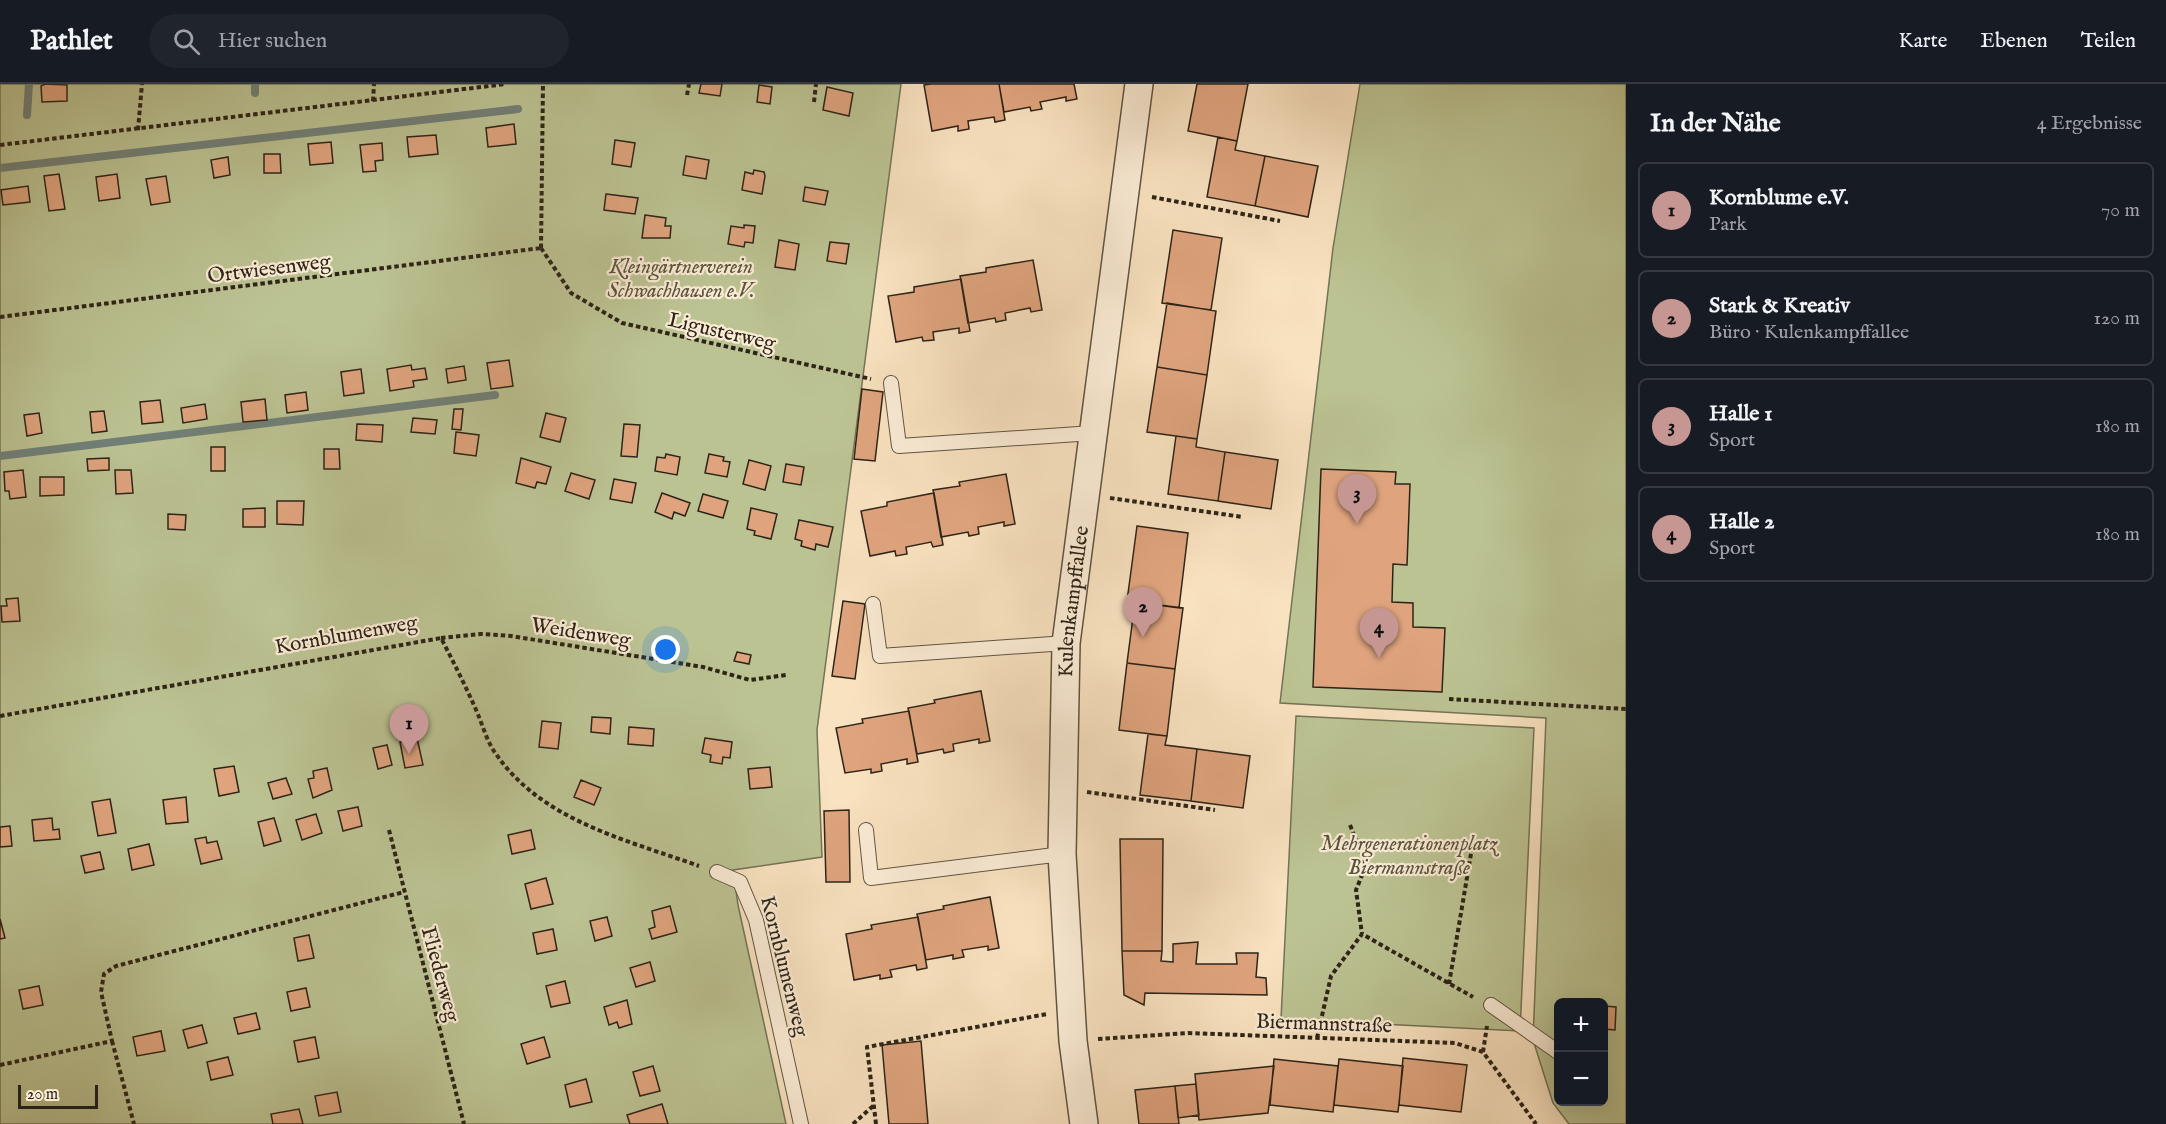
<!DOCTYPE html>
<html lang="de">
<meta charset="utf-8">
<style>
body{margin:0;font-family:"IM FELL English",serif;background:#20242c;color:#f1f3f6}
.controls{position:absolute;right:18px;bottom:18px;display:grid;overflow:hidden;border-radius:9px;box-shadow:0 6px 24px #0002}
.controls button{width:54px;height:54px;display:grid;place-items:center;padding:0;border:0;border-bottom:2px solid #363941;background:#171b24;color:#f1f3f6;font:30px sans-serif}
.scale{position:absolute;left:18px;bottom:15px;width:80px;box-sizing:border-box;padding-left:6px;border:3px solid #2d2418;border-top:0;font-size:16px;line-height:21px;white-space:nowrap;color:#2d2418;-webkit-text-stroke:4px #fbecd6;paint-order:stroke}
.you{position:absolute;left:666px;top:566px;width:21px;height:21px;margin:-15px;border:4px solid #fff;border-radius:50%;background:#1a73e8;box-shadow:0 0 0 9px #1a73e833}
.badge{display:grid;place-items:center;width:39px;height:39px;border-radius:50%;background:#c59692;color:#111;font-size:20px;font-weight:700}
.pin{position:absolute;translate:-50% -50px;filter:drop-shadow(0 2px 3px #0008)}
.pin::after{content:'';position:absolute;top:32px;width:21px;height:18px;background:inherit;clip-path:polygon(0 0,100% 0,50% 100%)}
.list{margin:0;padding:0;list-style:none}
h2{display:flex;justify-content:space-between;align-items:center;height:78px;margin:0;padding:0 24px;font-size:26px}
h2 small{font-size:20px;font-weight:400;color:#9ea1a6}
.list li{display:grid;grid-template-columns:39px 1fr auto;gap:18px;align-items:center;box-sizing:border-box;height:96px;margin:0 12px 12px;padding:0 12px;border:2px solid #363941;border-radius:9px}
.list b{display:block;font-size:22px;white-space:nowrap}
.list p{margin:0;font-size:20px;white-space:nowrap;color:#9ea1a6}
.list em{font-size:20px;font-style:normal;color:#9ea1a6}
.icon{flex:none;width:33px;height:33px;fill:none;stroke:currentColor;stroke-width:2;stroke-linecap:round;stroke-linejoin:round}
.map{position:relative;flex:none;width:1626px;height:1040px;overflow:hidden}
header{display:flex;align-items:center;gap:36px;box-sizing:border-box;height:84px;padding:0 30px;background:#171b24;border-bottom:2px solid #363941}
header strong{font-size:28px}
nav{display:flex;gap:33px;margin-inline-start:auto;font-size:21px}
.search{width:420px;height:54px;background:#20242c;display:flex;align-items:center;gap:15px;box-sizing:border-box;padding:0 21px;border-radius:33px;color:#9ea1a6;font-size:22px}
main{display:flex}
aside{flex:1;background:#171b24}
.map>svg:first-child{display:block}
</style>
<header>
<strong>Pathlet</strong>
<div class="search"><svg class="icon" aria-label="search" viewBox="0 0 24 24"><circle cx="10" cy="10" r="6"/><path d="M15 15l6 6"/></svg>Hier suchen</div>
<nav><a>Karte</a><a>Ebenen</a><a>Teilen</a></nav>
</header>
<main>
<div class="map">
<svg width="1626" height="1040" viewBox="0 0 1626 1040">
<rect width="100%" height="100%" fill="#f9e2c0"/>
<filter id="stains"><feTurbulence type="fractalNoise" baseFrequency=".00333" numOctaves="4"/><feColorMatrix values="0 0 0 0 .2 0 0 0 0 .09 0 0 0 0 .02 0 0 0 .5 -.17"/></filter>
<radialGradient id="worn" r=".72"><stop offset=".6" stop-color="#630" stop-opacity="0"/><stop offset="1" stop-color="#630" stop-opacity=".3"/></radialGradient>
<path fill="#bcc393" stroke="#747456" stroke-width="1.5" fill-rule="evenodd" d="M0 0H901L817 646 822 773 733 786 738 821 786 1040H0Z
M1360 0H1626V1040H1569L1553 1019 1533 956 1546 634 1280 619 1333 164ZM1558 918H1604V1018H1558Z
M1296 632 1534 644 1520 947 1281 935Z"/>
<g fill="none" stroke-linecap="round" stroke-linejoin="round">
<path stroke="#718078" stroke-width="8" d="M255 9V0
M27 31 29 0
M0 84 518 25
M0 372 495 311"/>
</g>
<path fill="#dfa47e" stroke="#2d2418" stroke-width="1.5" d="M45 0 67 1V17L42 18 41 2Z
M701 0H722L720 12 699 9Z
M931 0H999L1005 36 995 38 994 33 968 37 969 45 958 47V42L932 47 924 1Z
M999 0H1074L1077 15 1066 17V13L1040 18 1042 25 1031 27 1030 23 1004 28Z
M1197 0H1248L1237 57 1188 47Z
M759 1 772 3 770 20 757 18Z
M827 3 853 9 849 32 823 26Z
M514 40 516 60 488 63 486 44Z
M436 51 438 70 409 73 407 53Z
M1218 53 1237 57 1235 66 1265 72 1255 122 1207 113Z
M615 56 635 59 631 83 612 80Z
M331 58 333 79 310 81 308 60Z
M382 59 383 76 375 77 376 87 363 88 360 61Z
M264 70H280L281 89H264Z
M686 72 709 76 706 95 683 91Z
M1265 72 1318 82 1308 133 1255 122Z
M228 73 230 91 214 94 211 76Z
M754 86 764 88 765 92 762 110 742 106 745 88 753 90Z
M59 90 65 125 49 127 44 92Z
M117 90 120 114 99 117 96 93Z
M166 92 170 118 151 121 146 95Z
M28 102 30 118 3 121 1 106Z
M805 103 828 107 825 121 803 117Z
M606 110 638 114 635 130 604 126Z
M645 131 666 134 665 142H671L670 154H642Z
M744 141 755 142 753 159 745 158 744 163 728 160 731 142 744 144Z
M1173 146 1222 154 1211 226 1162 219Z
M779 156 799 160 795 186 775 183Z
M830 158 849 160 846 180 827 177Z
M1033 176 1042 226 1031 228 1030 224 1005 229 1006 236 996 238 995 234 968 239 960 192 986 188V184Z
M961 195 970 247 959 249V244L933 248 934 256 923 257 922 253 896 258 888 212 914 208V203Z
M1167 219 1216 227 1207 291 1157 283Z
M509 276 513 302 491 305 487 279Z
M411 281 412 286 425 284 427 295 413 297 414 303 390 307 387 285Z
M464 282 466 296 448 299 446 285Z
M1157 283 1207 291 1197 355 1147 348Z
M361 285 364 309 344 312 341 288Z
M862 305 883 308 875 377 854 375Z
M306 308 308 326 287 329 285 311Z
M265 315 267 336 243 338 241 318Z
M160 316 163 338 142 340 140 318Z
M205 320 207 335 183 339 181 324Z
M454 325H463L461 346 452 345Z
M104 327 107 347 92 349 90 328Z
M39 329 42 349 27 352 24 331Z
M546 329 566 334 560 358 540 353Z
M413 334 437 336 435 350 411 348Z
M357 340 383 341 382 358 356 356Z
M624 340 640 341 637 373 621 372Z
M456 348 479 351 476 372 454 369Z
M1176 352 1197 355 1196 363 1225 368 1218 417 1168 410Z
M211 363H225V387H211Z
M324 365H339L340 385H324Z
M1225 368 1278 376 1271 425 1218 417Z
M666 370 680 373 677 391 655 387 657 373 665 374Z
M709 370 724 373 723 377 730 378 727 393 705 389Z
M109 374V386L88 387 87 375Z
M521 374 551 383 546 400 537 398 535 404 516 399Z
M749 376 771 382 765 406 743 400Z
M786 380 804 383 801 401 783 398Z
M1321 385 1396 388 1395 400H1410L1407 481 1393 480 1392 518 1413 519V543L1445 544 1442 608 1313 603Z
M23 386 26 413 10 415 9 407H5L4 388Z
M115 386H131L133 409 116 410Z
M571 389 595 396 589 415 565 407Z
M1006 390 1015 440 1004 442V438L978 443 979 450 969 452 968 448 941 453 933 406 960 402 959 398Z
M40 393H64V411L40 412Z
M614 395 636 399 632 419 610 415Z
M662 409 690 419 685 432 674 428 672 435 655 428Z
M934 409 943 461 933 463 931 458 906 463 907 470 896 472 895 467 870 472 861 427 887 422V418Z
M703 410 728 417 723 434 698 427Z
M277 417H304L303 441 277 440Z
M265 424V443H243V425Z
M751 424 777 430 771 455 754 451 755 447 747 445Z
M168 430 186 431 185 446 168 445Z
M799 436 833 443 828 463 816 460 815 466 801 462 802 457 795 455Z
M1137 442 1188 449 1179 524 1127 517Z
M18 514 20 537 2 538 1 522H7L6 515Z
M843 517 865 520 855 595 832 592Z
M1135 518 1183 524 1175 585 1127 579Z
M737 568 751 571 749 580 734 577Z
M1127 579 1175 585 1167 652 1119 646Z
M981 607 990 657 979 659V655L953 660 954 667 944 669 943 665 917 670 908 624 935 619 934 616Z
M909 627 918 678 907 680V675L881 680 882 687 871 689V685L845 689 836 644 863 639 862 635Z
M592 633 611 634 610 650 591 648Z
M542 637 561 639 558 665 539 663Z
M629 643 654 645 653 662 628 660Z
M1148 650 1167 652 1165 661 1197 665 1191 717 1140 711Z
M417 654 423 681 405 684 400 658Z
M705 654 732 658 730 674 723 673 722 680 710 678 711 671 702 669Z
M387 661 392 681 378 685 373 664Z
M1197 665 1250 672 1243 724 1191 717Z
M234 682 239 708 219 712 214 685Z
M770 683 772 703 750 705 748 685Z
M327 684 332 706 313 714 308 695 314 694 313 687Z
M286 694 292 710 273 715 268 699Z
M581 696 601 704 594 721 574 713Z
M186 713 188 738 166 740 163 716Z
M110 715 116 749 98 752 92 718Z
M358 723 362 742 343 747 338 727Z
M849 726 850 798H826L824 727Z
M316 730 322 749 302 756 296 736Z
M52 734 53 746 59 745 60 755 34 757 32 736Z
M274 734 281 757 264 762 258 738Z
M10 742 12 762 0 763V743Z
M531 746 535 765 512 770 508 751Z
M206 753 207 759 217 757 222 775 201 780 195 755Z
M1120 755H1163L1162 867H1122Z
M149 760 154 781 132 786 128 765Z
M100 768 104 785 85 789 81 772Z
M546 794 553 820 531 825 525 800Z
M990 813 999 864 988 866V862L962 866 964 873 953 875V871L926 876 917 830 944 825 943 822Z
M670 822 677 848 652 855 649 845 655 843 652 827Z
M607 833 612 852 595 857 590 837Z
M918 833 927 884 917 886 916 881 890 886 892 893 880 895V891L854 896 846 850 872 845 871 841Z
M0 835 5 854 0 855Z
M553 845 557 866 537 870 533 849Z
M309 851 314 874 298 877 294 854Z
M1198 858 1196 880H1237L1236 869H1258L1256 893 1266 894 1267 911 1145 909 1144 921 1124 911 1122 867H1162L1161 877 1173 878V860Z
M650 878 655 897 636 903 630 884Z
M565 897 570 919 551 923 546 902Z
M39 902 43 921 23 925 19 906Z
M306 904 310 923 291 927 287 908Z
M627 916 632 940 619 944 617 938 609 941 604 923Z
M1604 922 1616 923 1615 946 1604 945Z
M256 929 260 945 238 950 234 934Z
M202 941 207 959 188 964 183 946Z
M161 947 165 967 137 972 133 953Z
M315 953 319 974 298 978 294 957Z
M544 953 550 973 527 980 521 960Z
M921 957 928 1040H889L882 961Z
M228 973 233 991 211 996 207 978Z
M1403 974 1467 981 1461 1028 1399 1021Z
M1274 975 1338 982 1333 1028 1270 1021Z
M1339 975 1403 982 1398 1028 1334 1021Z
M653 982 660 1007 640 1012 633 988Z
M1274 982 1268 1029 1199 1036 1195 990Z
M586 995 592 1018 570 1023 565 1001Z
M1196 1000 1199 1031 1178 1034 1175 1002Z
M1175 1002 1179 1040H1139L1135 1006Z
M337 1008 341 1028 319 1032 315 1012Z
M662 1020 668 1040H630L627 1031Z
M299 1025 303 1040H273L271 1030Z"/>
<g fill="none" stroke-linecap="round" stroke-linejoin="round">
<g stroke="#605442" stroke-width="16">
<path id="service" d="M891 299 899 362 1093 349
M873 520 880 572 1066 559
M866 746 871 794 1062 770
M717 788 740 798 756 836 801 1040
M1491 921 1558 968"/>
</g>
<g stroke="#605442" stroke-width="30">
<g id="minor">
<path id="s1" d="M1084 1040 1073 957 1062 770 1066 559 1139 0"/>
</g>
</g>
<path stroke="#2d2418" stroke-width="4" stroke-dasharray="4.5 3" stroke-linecap="butt" d="M687 11 689 0
M373 17 374 0
M814 18 816 0
M138 46 142 0
M0 61 506 0
M1152 113 1280 137
M541 164 571 209 622 239 871 295
M541 164 543 0
M0 233 541 164
M1110 414 1243 433
M441 554 481 550 511 552 703 583 750 596 786 591
M1449 615 1626 625
M0 632 441 554C454 579 466 603 477 628 483 642 487 658 496 670 542 737 627 756 699 782
M1087 708 1215 726
M1350 741 1366 781 1356 806 1362 850
M389 746 464 1040
M1449 900 1473 758
M1317 954 1331 892 1362 850 1473 913
M1098 955 1188 949 1455 959 1483 968 1536 1040
M112 957 134 1040
M1483 968 1487 942
M0 981 112 957 101 908 104 890 116 882 404 808
M853 1040 874 1021
M876 1040 867 963 1047 930"/>
<use href="#service" stroke="#fbecd6" stroke-width="14"/>
<use href="#minor" stroke="#fbecd6" stroke-width="27"/>
</g>
<g text-anchor="middle" stroke-width="4.5" stroke-linejoin="round" paint-order="stroke">
<g font-size="21" font-style="italic" fill="#58543d" stroke="#fbecd6">
<text x="681" y="189">Kleingärtnerverein<tspan x="681" dy="24">Schwachhausen e.V.</tspan></text>
<text x="1409" y="766">Mehrgenerationenplatz<tspan x="1409" dy="24">Biermannstraße</tspan></text>
</g>
<g font-size="21" fill="#2d2418" stroke="#fbecd6">
<text transform="translate(269 184) rotate(-7)" y="7">Ortwiesenweg</text>
<text transform="translate(722 247) rotate(13)" y="7">Ligusterweg</text>
<text dy="7" stroke="none"><textPath href="#s1" startOffset="524">Kulenkampffallee</textPath></text>
<text transform="translate(581 548) rotate(9)" y="7">Weidenweg</text>
<text transform="translate(346 550) rotate(-10)" y="7">Kornblumenweg</text>
<text transform="translate(785 882) rotate(76)" y="7">Kornblumenweg</text>
<text transform="translate(441 890) rotate(75)" y="7">Fliederweg</text>
<text transform="translate(1324 939) rotate(2)" y="7">Biermannstraße</text>
</g>
</g>
<rect width="100%" height="100%" filter="url(#stains)"/>
<rect width="100%" height="100%" fill="url(#worn)"/>
</svg>
<div class="controls">
<button>+</button>
<button>−</button>
</div>
<div class="scale">20 m</div>
<div class="you"></div>
<div class="pin badge" style="left:409px;top:670px">1</div>
<div class="pin badge" style="left:1143px;top:553px">2</div>
<div class="pin badge" style="left:1357px;top:440px">3</div>
<div class="pin badge" style="left:1379px;top:574px">4</div>
</div>
<aside>
<h2>In der Nähe<small>4 Ergebnisse</small></h2>
<ul class="list">
<li><span class="badge">1</span><div><b>Kornblume e.V.</b><p>Park</p></div><em>70 m</em></li>
<li><span class="badge">2</span><div><b>Stark &amp; Kreativ</b><p>Büro · Kulenkampffallee</p></div><em>120 m</em></li>
<li><span class="badge">3</span><div><b>Halle 1</b><p>Sport</p></div><em>180 m</em></li>
<li><span class="badge">4</span><div><b>Halle 2</b><p>Sport</p></div><em>180 m</em></li>
</ul>
</aside>
</main>
